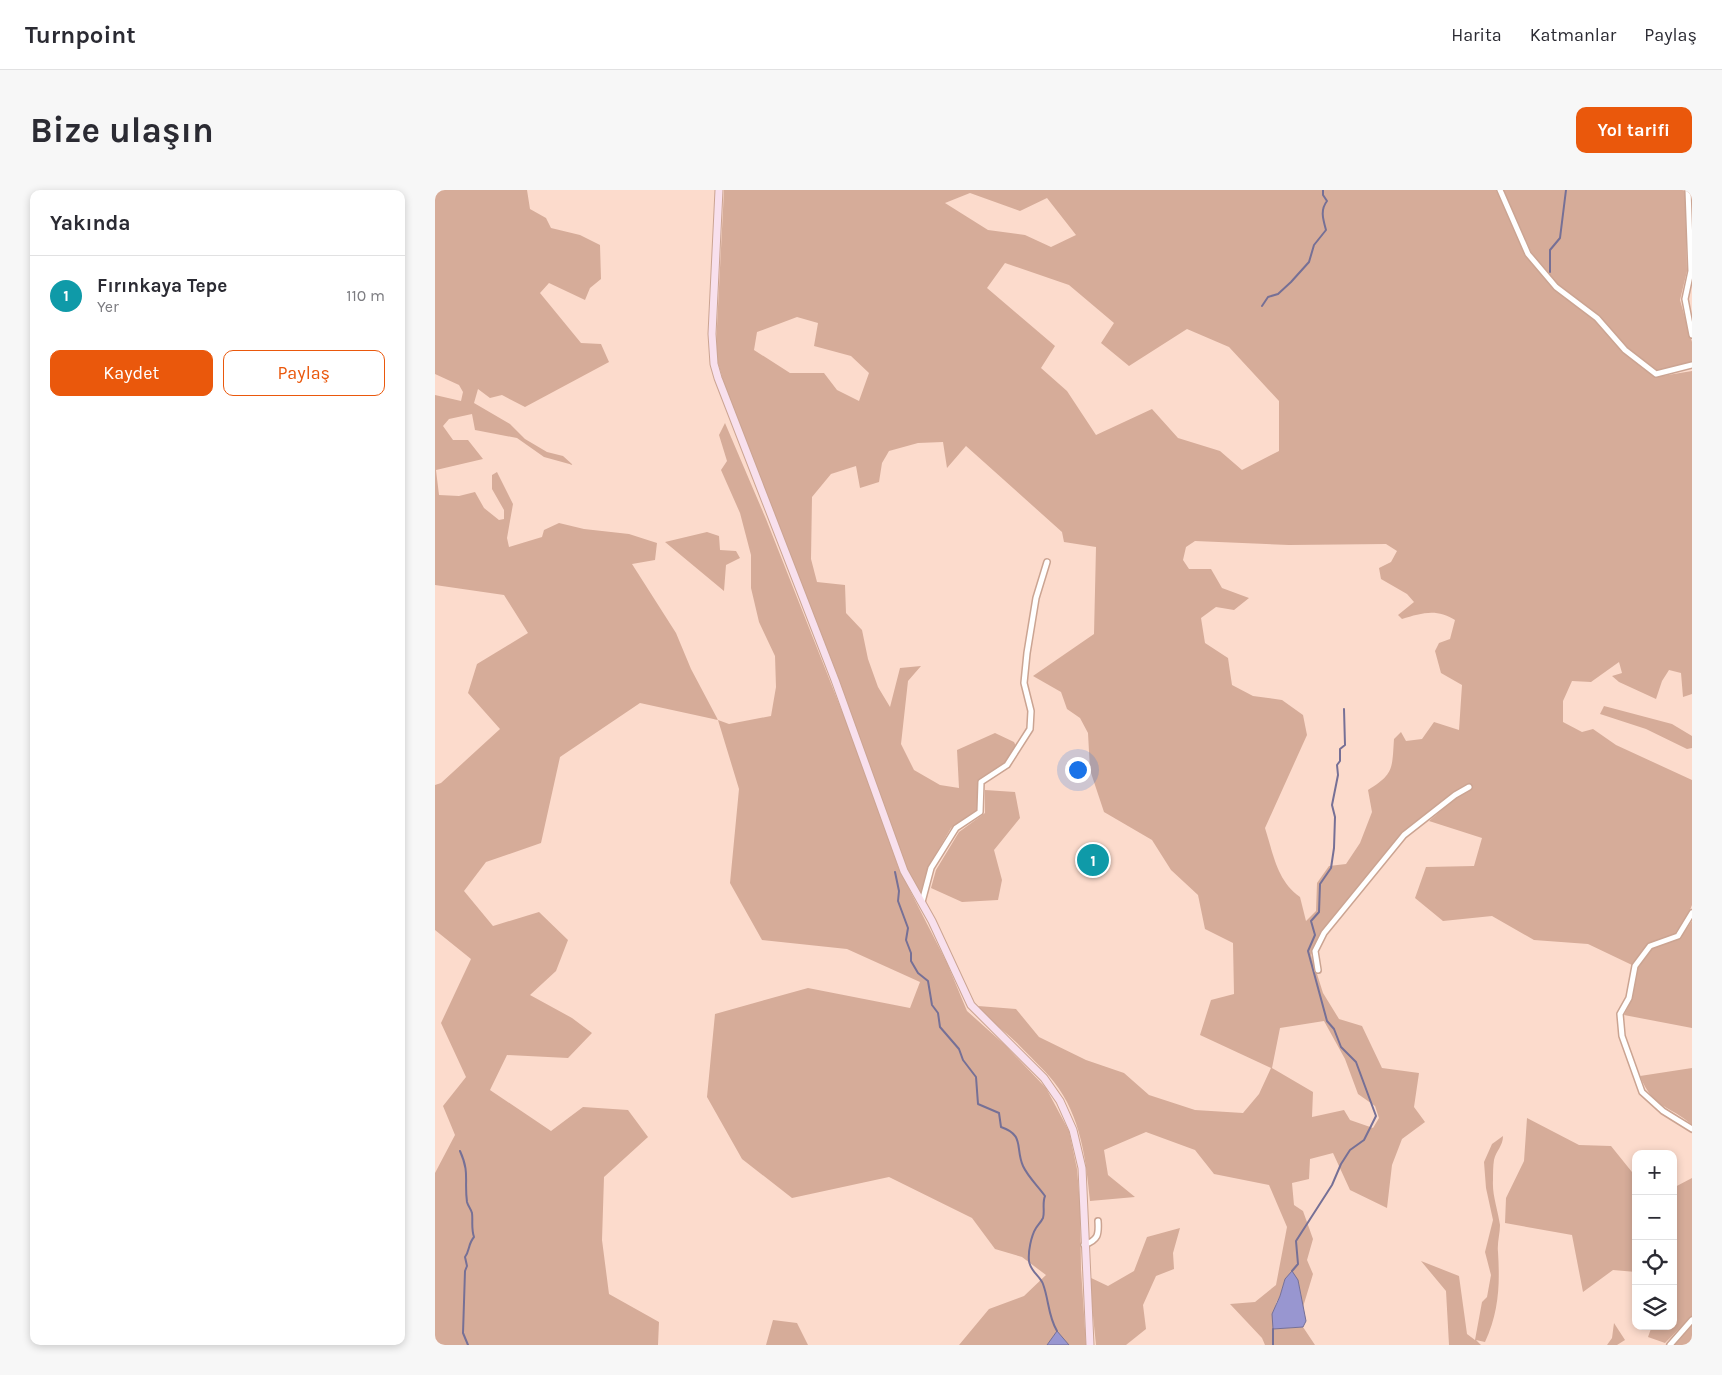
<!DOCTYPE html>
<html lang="tr">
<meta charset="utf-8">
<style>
body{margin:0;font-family:Karla,sans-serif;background:#f7f7f7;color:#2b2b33}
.controls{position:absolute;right:15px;bottom:15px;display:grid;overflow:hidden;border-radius:10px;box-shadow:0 2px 8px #0003}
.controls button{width:45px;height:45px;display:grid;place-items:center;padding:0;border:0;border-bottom:1px solid #e1e1e2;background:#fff;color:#2b2b33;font:25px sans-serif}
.you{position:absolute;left:642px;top:579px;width:18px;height:18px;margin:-12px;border:4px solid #fff;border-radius:50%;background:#1a73e8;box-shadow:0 0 0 8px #1a73e833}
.badge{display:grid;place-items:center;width:32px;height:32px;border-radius:50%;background:#ea580c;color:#fff;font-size:16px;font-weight:700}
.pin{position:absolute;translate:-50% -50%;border:2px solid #fff;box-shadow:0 1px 5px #0006}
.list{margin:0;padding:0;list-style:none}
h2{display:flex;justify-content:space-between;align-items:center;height:65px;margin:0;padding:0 20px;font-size:21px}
h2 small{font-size:16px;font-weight:400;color:#7c7c81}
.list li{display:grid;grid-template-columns:32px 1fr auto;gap:15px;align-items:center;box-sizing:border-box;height:80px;padding:0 20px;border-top:1px solid #e1e1e2}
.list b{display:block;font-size:19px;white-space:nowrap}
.list p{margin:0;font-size:16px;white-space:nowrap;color:#7c7c81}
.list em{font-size:16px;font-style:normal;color:#7c7c81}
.actions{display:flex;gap:10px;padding:15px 20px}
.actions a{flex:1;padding:11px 0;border:1px solid #ea580c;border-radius:10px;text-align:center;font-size:18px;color:#ea580c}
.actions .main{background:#ea580c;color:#fff}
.icon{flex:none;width:28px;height:28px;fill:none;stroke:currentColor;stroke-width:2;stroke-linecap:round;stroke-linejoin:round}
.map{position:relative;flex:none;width:1257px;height:1155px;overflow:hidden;border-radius:10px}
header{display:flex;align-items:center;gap:30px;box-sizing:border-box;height:70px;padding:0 25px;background:#fff;border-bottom:1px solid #e1e1e2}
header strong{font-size:24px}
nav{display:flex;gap:28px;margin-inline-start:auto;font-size:18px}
.intro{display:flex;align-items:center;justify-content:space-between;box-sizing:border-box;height:120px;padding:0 30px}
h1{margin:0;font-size:35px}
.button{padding:12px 22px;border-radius:10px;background:#ea580c;color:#fff;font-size:18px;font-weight:700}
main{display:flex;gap:30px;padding:0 30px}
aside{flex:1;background:#fff;border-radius:10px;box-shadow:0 2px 8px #0003}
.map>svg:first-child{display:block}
</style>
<header>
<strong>Turnpoint</strong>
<nav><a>Harita</a><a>Katmanlar</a><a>Paylaş</a></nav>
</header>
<div class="intro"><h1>Bize ulaşın</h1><a class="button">Yol tarifi</a></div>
<main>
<aside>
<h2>Yakında<small></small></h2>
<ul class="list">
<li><span class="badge" style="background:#0f9aa8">1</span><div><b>Fırınkaya Tepe</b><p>Yer</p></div><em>110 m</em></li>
</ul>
<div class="actions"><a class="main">Kaydet</a><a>Paylaş</a></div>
</aside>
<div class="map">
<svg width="1257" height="1155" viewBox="0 0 1257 1155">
<rect width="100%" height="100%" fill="#fcdbcc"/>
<path fill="#d6ac99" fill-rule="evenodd" d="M0 0H92L95 19 111 28 116 38 145 45 165 55 166 89 155 98 150 110 114 93 105 103 146 153 166 154 174 172 90 217 67 205 55 208 43 199 39 213 75 234 90 249 112 262 128 266 138 275 109 267 82 248 40 240 37 224 14 229 8 236 18 250H33L48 269 1 280 4 305 24 306 40 302 49 318 64 330 69 329V320L57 299V285L62 282 78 314 72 348 74 357 107 347 109 340 124 333 149 339 194 344 222 353 220 370 197 374 241 443 256 479 283 530 294 534 336 526 341 497 340 466 324 432 316 398V365L305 323 286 280 292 271 284 245 290 233 331 329 418 549 464 679 512 773 532 821 570 855 611 898 634 941 642 979 645 1014 646 1079 651 1155H524L554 1119 589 1106 611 1085 587 1067 560 1059 537 1028 454 987 357 1008 307 969 272 907 280 824 373 798 475 818 485 792 412 759 327 750 295 693 304 599 283 530 205 513 125 567 106 653 51 672 29 701 58 736 104 722 133 750 121 781 95 805 137 828 157 843 133 868 72 865 55 900 116 941 148 917 193 920 213 947 169 987 167 1050 174 1104 224 1132 223 1155H0V983L20 945 8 916 31 887 6 833 36 769 0 740V595L6 593 65 539 33 503 42 474 93 443 69 405 0 395V205L26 211 28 202 24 195 0 184Z
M289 0H1061L1092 65 1120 99 1161 130 1189 163 1221 187 1257 181V504L1248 507 1246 483 1234 480 1227 491 1221 509 1184 492 1177 486 1187 483 1184 472 1156 492 1137 491 1128 511V532L1147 542 1158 539 1181 555 1257 590V715L1253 725 1240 744 1214 754 1197 775 1153 754 1099 750 1057 726 1008 731 980 708 991 677 1039 676 1047 648 994 631 1022 607 1037 598 1035 594 1018 603 991 627 967 644 887 742 876 765 888 803 904 829 927 836 947 878 984 883 979 917 990 932 967 949 957 975 952 1018 915 1000 898 963 875 969 874 989 857 993 859 1015 868 1021 878 1049 872 1070 878 1084 868 1117 863 1090 850 1089 845 1106 841 1113 838 1139 868 1137 880 1155H830L827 1148 795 1114 820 1112 841 1095 852 1037 834 995 779 984 760 960 711 942 669 960 673 985 700 1007 655 1011C651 970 646 926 619 892 608 878 594 866 582 853 569 840 554 831 543 816L581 819 604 847 651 870 689 883 714 905 760 920 808 923 824 904 836 878 765 845 776 810 799 804 798 753 770 739 763 705 736 680 717 650 669 622 655 580 653 543 645 528 632 519 626 502 598 486 659 444 661 357 629 352 627 342 531 256 512 278 508 252 483 253 454 261 447 273 444 292 425 298 421 276 396 284 377 307 376 369 382 392 410 395 411 423 427 440 433 469 443 497 455 517 465 478 486 476 473 491 466 554 479 580 505 595 524 598 522 560 560 543 579 552 581 556 570 573 543 590V620L516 638 493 677 486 707 474 685 402 484 292 203 283 173 281 156ZM535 3 585 21 612 8 641 45 616 57 590 45 553 40 510 13ZM570 73 634 95 679 133 666 153 694 176 752 139 794 157 844 211V261L807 280 785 261 743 248 717 219 661 245 632 201 606 178 620 156 552 98ZM362 127 383 133 379 156 416 166 434 183 424 211 402 200 389 183H355L319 160 322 142ZM760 351 854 355 951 354 962 361 956 372 944 378 946 389 972 404 979 412 963 425 967 429C986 423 1002 418 1020 430L1015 449 1004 453 1000 461 1006 483 1027 495 1024 540 999 532 987 549 971 551 966 542 959 549C957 579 959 584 933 600L937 622 925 653 911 674 894 676 882 693 881 721 871 731 865 707C842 691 838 663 830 638L872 545 868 525 847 510 818 506 797 495 793 468 770 453 766 428 781 417 799 420 814 408 787 398 776 379H754L748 370 751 357ZM889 831 910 869 923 904 940 916 944 928 938 938 915 930 909 920 877 927 878 902 837 878 845 838Z
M1068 0H1250L1252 81 1245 110 1257 152V172L1221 181 1192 158 1164 126 1122 95 1096 62Z
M272 342 284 346 285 360 301 361 305 368 291 375 289 401 230 352Z
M1169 516 1237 534 1257 546V558L1252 559 1211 539 1165 524Z
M550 600 580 602 585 628 559 660 567 690 563 710 527 712 496 698 501 680 524 642 550 623Z
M1257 731V838L1189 825 1197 809 1203 777 1217 759 1245 748Z
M1257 878V935C1235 915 1218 919 1205 886Z
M1092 928 1144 955 1176 956 1201 987V1082L1178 1080 1148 1102 1137 1045 1070 1033 1071 1008 1089 971Z
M1068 946C1068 956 1061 961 1059 970 1058 976 1058 984 1058 990 1057 1005 1063 1020 1065 1035 1065 1044 1062 1053 1063 1062 1065 1094 1064 1122 1050 1152L1041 1150 1046 1155H1014L1011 1101 986 1071 1024 1086 1032 1144 1040 1150 1047 1112 1052 1107 1056 1085 1050 1062 1058 1030 1051 998 1049 972 1057 954Z
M1257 988V1126L1230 1153 1213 1147 1217 1136H1238V998Z
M745 1038 738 1063 739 1079 721 1086 708 1115 711 1139 691 1155H661L654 1087 673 1096 699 1081 712 1047Z
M338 1130 362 1133 373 1155H331Z
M1179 1133 1190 1150 1182 1155H1172L1177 1148Z
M1257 1134V1155H1239Z"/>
<path fill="#9896d0" stroke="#767096" d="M857 1081 863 1090 871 1131 868 1137 838 1139 837 1124 845 1106 850 1089Z
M622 1141 634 1155H612Z"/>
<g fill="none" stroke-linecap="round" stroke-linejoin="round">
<path stroke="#767096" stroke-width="2" d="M1115 82V60L1125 48 1131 0
M827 116 833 107 843 104 856 92 874 72 879 55 891 40C888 29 885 20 892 11L888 5V0
M460 682 464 701 463 711 473 738 471 750 476 763V771L483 783 493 791 497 815 503 823 505 837 524 859 528 870 541 887 543 914 564 923 566 937C590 945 580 958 588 976 593 987 603 996 610 1006 607 1013 610 1022 608 1028 606 1032 603 1035 601 1038 596 1046 593 1062 594 1071 595 1081 605 1086 608 1094 614 1110 613 1126 622 1141
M25 961C35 983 29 990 32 1012 33 1016 36 1019 37 1023 38 1031 36 1038 39 1047 33 1054 35 1060 30 1067L32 1076 30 1081 28 1143 33 1155
M857 1081 863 1074 861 1051 897 995 906 974 915 960 929 950 941 926 921 872 906 857 899 839 892 831 873 761 880 745 876 731 884 722 885 694 896 678 899 658 900 627 897 615 903 585 902 575 905 571V559L910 555 909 519
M838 1155V1139"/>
<g stroke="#cba492" stroke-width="8">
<path id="street" d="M1065 0 1093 64 1121 97 1162 128 1190 160 1221 184 1257 175
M1253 0 1256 81 1250 109 1257 145
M487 712 496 678 521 638 545 622 546 592 572 575 595 539 596 521 589 493 592 463 601 408 612 372
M1257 723 1243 746 1215 756 1200 776 1194 808 1185 824 1187 846 1207 902 1228 921 1257 939
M883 780 880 761 889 743 907 721 969 645 1020 605 1034 597
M649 1055C663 1050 664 1045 663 1031
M1235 1155 1257 1130"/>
</g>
<g stroke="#cba492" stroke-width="9">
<path id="secondary" d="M284 0 277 144 279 174 283 188 400 490 469 681 497 731 536 815 609 888 625 911 638 940 647 978 655 1155"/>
</g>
<use href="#street" stroke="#fff" stroke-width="5"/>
<use href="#secondary" stroke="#f8e0ed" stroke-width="7"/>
</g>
</svg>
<div class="controls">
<button>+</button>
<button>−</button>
<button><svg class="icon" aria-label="locate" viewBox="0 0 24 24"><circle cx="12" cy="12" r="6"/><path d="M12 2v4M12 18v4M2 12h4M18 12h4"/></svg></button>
<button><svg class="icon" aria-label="layers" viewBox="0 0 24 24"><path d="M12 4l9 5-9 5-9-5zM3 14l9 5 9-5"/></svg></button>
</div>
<div class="you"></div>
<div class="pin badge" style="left:658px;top:670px;background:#0f9aa8">1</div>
</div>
</main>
